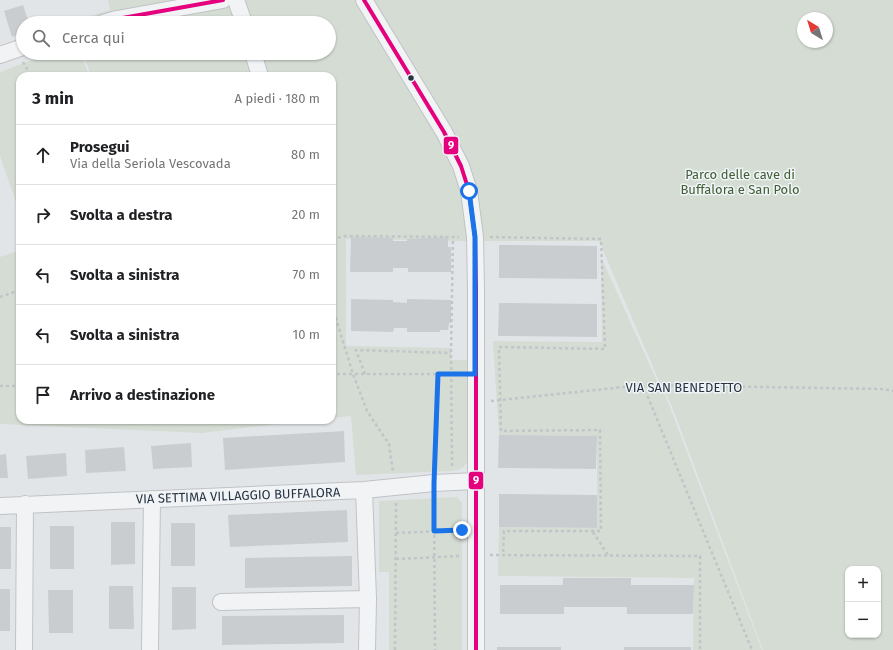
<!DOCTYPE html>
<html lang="it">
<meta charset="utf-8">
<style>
body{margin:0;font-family:"Fira Sans",sans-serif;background:#f6f6f6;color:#202124}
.controls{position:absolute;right:12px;bottom:12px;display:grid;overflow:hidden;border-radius:8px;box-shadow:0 1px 3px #0004}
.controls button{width:36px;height:36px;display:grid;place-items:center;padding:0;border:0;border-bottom:1px solid #e0e0e0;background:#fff;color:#202124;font:20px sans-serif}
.compass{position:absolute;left:797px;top:12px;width:36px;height:36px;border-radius:50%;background:#fff;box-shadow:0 1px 3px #0004;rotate:322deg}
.stop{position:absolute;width:12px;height:12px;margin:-9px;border:3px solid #1a73e8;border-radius:50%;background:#fff}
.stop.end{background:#1a73e8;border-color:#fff;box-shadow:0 1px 4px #0008}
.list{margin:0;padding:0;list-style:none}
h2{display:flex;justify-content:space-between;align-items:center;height:52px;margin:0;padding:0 16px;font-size:17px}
h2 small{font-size:13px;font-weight:400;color:#757577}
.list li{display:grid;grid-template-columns:26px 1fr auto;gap:12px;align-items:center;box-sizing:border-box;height:60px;padding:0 16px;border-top:1px solid #e0e0e0}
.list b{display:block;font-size:15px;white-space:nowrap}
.list p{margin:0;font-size:13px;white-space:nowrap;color:#757577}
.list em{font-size:13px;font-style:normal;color:#757577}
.icon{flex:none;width:22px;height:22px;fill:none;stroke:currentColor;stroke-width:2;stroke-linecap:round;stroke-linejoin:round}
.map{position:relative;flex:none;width:893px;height:650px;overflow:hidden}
.search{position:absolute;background:#fff;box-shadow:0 1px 3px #0004;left:16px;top:16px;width:320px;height:44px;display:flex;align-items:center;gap:10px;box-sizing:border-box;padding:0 14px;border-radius:22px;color:#757577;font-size:15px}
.panel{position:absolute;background:#fff;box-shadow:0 1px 3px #0004;left:16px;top:72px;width:320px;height:352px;border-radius:12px}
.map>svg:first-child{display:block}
</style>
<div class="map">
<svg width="893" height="650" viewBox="0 0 893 650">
<rect width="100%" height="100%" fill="#e2e5e8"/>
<path fill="#d4dcd3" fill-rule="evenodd" d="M108 0H893V650H763L671 404 657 376 599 241H461L346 239V346L451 348V360H467V462C463 469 459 470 452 471L356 475 351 416 332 418V76H91L83 53H329V23H74L73 21 110 10ZM803 18H827V42H803ZM848 569H878V635H848Z
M51 53H81L89 76H20V213L0 156V72Z
M20 250V420H311L202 433 0 424V257Z
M601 257 655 377 666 397 762 650H693L694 578 498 576 499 527 597 528V436L499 435 493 341 602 342Z
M457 497 462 503V650H389V572H379V501Z"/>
<path fill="#cacdd0" d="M23 5 29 23H23V33L12 37 4 11Z
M351 237 393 238V241H407V239L448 237V247H451V272H408V268H393V272H350Z
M499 245 597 246V279L499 278Z
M351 299 393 300V302L407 303V299L451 300V323H449L448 330H440V332H407V328H394L393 332 351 331Z
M499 303 597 304V337L498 336Z
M344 431 345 462 225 470 223 438Z
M499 435 597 436 596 469 498 468Z
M191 443 192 467 153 469 151 446Z
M124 447 126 471 86 473 85 450Z
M66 453 67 476 28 479 26 456Z
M6 454 8 478H0V455Z
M499 494 597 495V528L499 527Z
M347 510 348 542 230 547 228 515Z
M111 522H135V564L111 565Z
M171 523H195V566H171Z
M50 526H74V569H50Z
M0 527H11V569H0Z
M352 556V586L245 588V558Z
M563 578H631V585H694L693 614H627V607H564V614H500V585H563Z
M109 586H133L134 629H109Z
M172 587H196V629L172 630Z
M0 589H10V631H0Z
M48 590H73V633H49Z
M344 615V643L222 645V616Z
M497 647H561V650H497Z
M624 647H691V650H624Z"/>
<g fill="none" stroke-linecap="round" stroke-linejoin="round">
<g stroke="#c0c3c6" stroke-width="18">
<path id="minor" d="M236 0 244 23
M364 0 444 132 461 166 469 191 475 237 476 289V650
M103 23 117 19 223 0
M253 53 260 76
M0 55 23 47
M364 490 368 599 367 650
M0 506 364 490 434 483 476 481
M221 602 368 599
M24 650 25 504
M150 650 152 499"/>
</g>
<path stroke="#c1c4c8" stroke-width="2.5" stroke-dasharray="3 3" stroke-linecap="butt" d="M23 62 31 76
M490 237 601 239 605 349 499 347 501 431 600 430 601 531H504L503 554
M332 239 346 236 459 237
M0 297 20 290
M332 306 353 374 367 411 389 444 393 472
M332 373V374H461
M365 374 356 350 451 353
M643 385 752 650
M0 386H20
M491 401 643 385 884 389 893 391
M452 466 451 353 453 237
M434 468 438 374
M434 499 435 650
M593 532 608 555
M396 533 461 530
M490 555 700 556V650
M396 559 461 556
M395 650 396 503"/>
<use href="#minor" stroke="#f2f3f4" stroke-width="16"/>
<g stroke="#f0f4f7" stroke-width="7">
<path id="bus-1" d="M364 0 444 132 461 166 469 191 475 237 476 289V650
M103 23 117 19 223 0"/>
</g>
<use href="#bus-1" stroke="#e5007d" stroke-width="4"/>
</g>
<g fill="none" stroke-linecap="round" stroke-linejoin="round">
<path stroke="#1a73e8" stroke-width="5" d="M462 530 434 531V483L438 374H475V237L469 191"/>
</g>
<circle fill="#283442" stroke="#f0f4f7" stroke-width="1.5" cx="411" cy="78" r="3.5"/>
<g text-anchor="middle" stroke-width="3" stroke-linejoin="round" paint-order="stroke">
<g font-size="13" fill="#415f34" stroke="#f0f4f7">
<text x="740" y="179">Parco delle cave di<tspan x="740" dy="15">Buffalora e San Polo</tspan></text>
</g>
<g font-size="13" fill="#283442" stroke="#f0f4f7">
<text x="684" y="392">VIA SAN BENEDETTO</text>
<text transform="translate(238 495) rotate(-2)" y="5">VIA SETTIMA VILLAGGIO BUFFALORA</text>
</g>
</g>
<g stroke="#f0f4f7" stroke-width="1.5">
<rect x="443" y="136" width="16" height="19" rx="4" fill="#e5007d"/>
<rect x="468" y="471" width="16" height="19" rx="4" fill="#e5007d"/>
</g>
<g font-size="11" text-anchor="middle" font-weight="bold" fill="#fff">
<text x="451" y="149">9</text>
<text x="476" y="484">9</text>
</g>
</svg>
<div class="controls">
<button>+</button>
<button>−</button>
</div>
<svg class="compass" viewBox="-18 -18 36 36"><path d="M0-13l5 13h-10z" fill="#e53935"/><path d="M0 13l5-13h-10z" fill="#757577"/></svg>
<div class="stop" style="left:469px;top:191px"></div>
<div class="stop end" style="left:462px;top:530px"></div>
<div class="search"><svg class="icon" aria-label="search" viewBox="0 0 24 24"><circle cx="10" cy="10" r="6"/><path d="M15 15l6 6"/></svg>Cerca qui</div>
<section class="panel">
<h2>3 min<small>A piedi · 180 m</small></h2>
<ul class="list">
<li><svg class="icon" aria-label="ahead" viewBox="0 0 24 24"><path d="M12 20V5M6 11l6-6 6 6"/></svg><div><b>Prosegui</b><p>Via della Seriola Vescovada</p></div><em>80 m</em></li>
<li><svg class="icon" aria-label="right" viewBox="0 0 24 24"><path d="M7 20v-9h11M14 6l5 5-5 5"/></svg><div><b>Svolta a destra</b></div><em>20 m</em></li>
<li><svg class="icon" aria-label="left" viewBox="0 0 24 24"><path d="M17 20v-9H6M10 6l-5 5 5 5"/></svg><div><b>Svolta a sinistra</b></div><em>70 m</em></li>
<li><svg class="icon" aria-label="left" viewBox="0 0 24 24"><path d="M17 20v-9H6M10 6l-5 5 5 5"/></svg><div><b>Svolta a sinistra</b></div><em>10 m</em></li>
<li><svg class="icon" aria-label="arrive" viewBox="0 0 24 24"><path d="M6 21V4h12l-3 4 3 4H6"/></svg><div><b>Arrivo a destinazione</b></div></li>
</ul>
</section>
</div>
